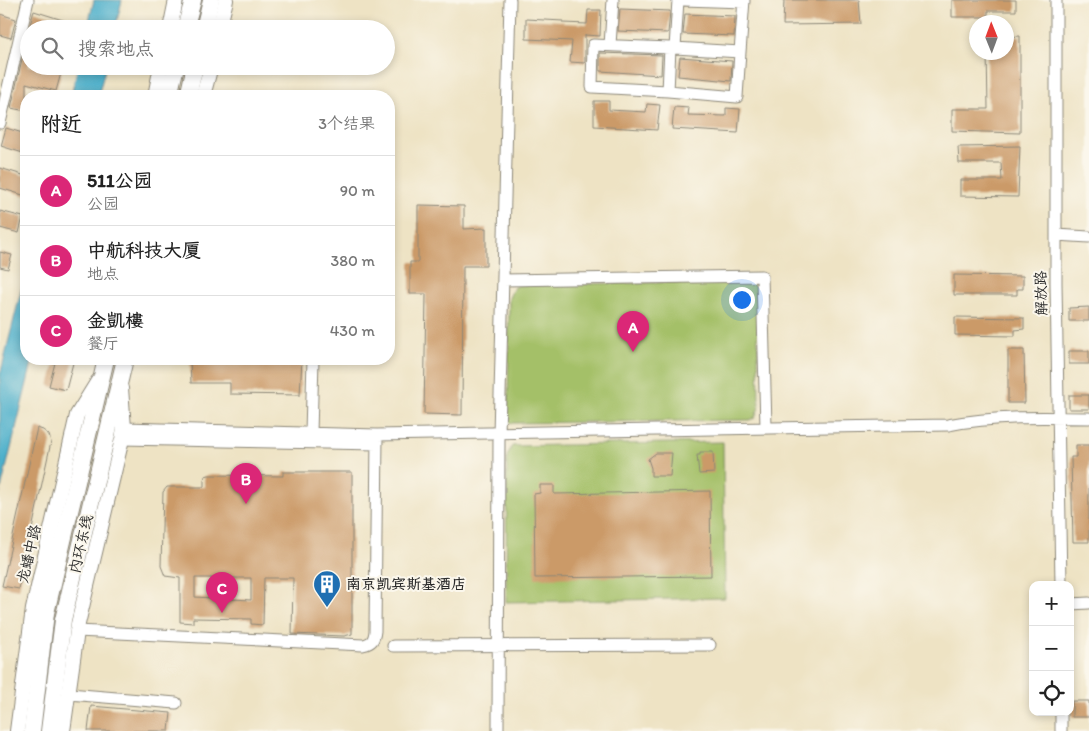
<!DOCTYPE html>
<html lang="zh">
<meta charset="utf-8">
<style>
body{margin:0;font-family:Itim,"LXGW WenKai TC",sans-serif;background:#f2f2f2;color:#222}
.controls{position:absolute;right:15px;bottom:15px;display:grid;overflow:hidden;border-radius:10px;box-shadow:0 2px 8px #0003}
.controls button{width:45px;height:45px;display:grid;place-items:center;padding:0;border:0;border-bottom:1px solid #e0e0e0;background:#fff;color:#222;font:25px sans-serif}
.compass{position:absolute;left:969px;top:15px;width:45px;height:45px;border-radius:50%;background:#fff;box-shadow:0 2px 8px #0003;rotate:359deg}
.you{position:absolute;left:741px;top:299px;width:18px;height:18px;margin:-12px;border:4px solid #fff;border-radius:50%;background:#1a73e8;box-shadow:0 0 0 8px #1a73e833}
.badge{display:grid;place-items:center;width:32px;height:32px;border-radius:50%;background:#db2777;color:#fff;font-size:16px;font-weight:700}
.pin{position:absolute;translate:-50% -41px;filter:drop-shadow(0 1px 2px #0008)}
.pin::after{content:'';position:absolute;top:26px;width:18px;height:15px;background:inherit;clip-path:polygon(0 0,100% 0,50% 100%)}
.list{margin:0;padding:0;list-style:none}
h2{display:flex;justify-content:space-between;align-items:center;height:65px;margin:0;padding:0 20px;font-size:21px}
h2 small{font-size:16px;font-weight:400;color:#767676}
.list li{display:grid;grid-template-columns:32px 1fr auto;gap:15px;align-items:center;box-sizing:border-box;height:70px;padding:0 20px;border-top:1px solid #e0e0e0}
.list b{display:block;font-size:19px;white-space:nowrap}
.list p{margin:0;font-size:16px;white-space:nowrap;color:#767676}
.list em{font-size:16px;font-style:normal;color:#767676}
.icon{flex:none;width:28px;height:28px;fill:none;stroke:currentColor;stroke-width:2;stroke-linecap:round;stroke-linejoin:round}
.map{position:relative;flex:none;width:1089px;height:731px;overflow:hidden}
.search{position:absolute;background:#fff;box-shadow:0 2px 8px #0003;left:20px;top:20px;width:375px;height:55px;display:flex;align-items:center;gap:12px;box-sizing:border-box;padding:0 18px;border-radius:28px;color:#767676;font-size:19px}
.panel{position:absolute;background:#fff;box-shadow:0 2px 8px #0003;left:20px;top:90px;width:375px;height:275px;border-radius:20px}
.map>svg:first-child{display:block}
</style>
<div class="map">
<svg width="1089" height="731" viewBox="0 0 1089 731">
<rect width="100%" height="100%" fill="#fbf7ec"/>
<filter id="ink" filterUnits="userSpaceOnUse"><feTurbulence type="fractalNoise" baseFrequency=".02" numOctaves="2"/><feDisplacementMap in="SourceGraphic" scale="10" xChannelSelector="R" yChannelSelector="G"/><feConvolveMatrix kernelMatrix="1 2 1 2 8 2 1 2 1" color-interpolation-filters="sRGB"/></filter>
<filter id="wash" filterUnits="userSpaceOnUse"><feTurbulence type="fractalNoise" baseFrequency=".0096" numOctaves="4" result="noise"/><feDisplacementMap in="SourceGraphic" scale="20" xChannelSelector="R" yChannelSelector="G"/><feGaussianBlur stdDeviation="1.12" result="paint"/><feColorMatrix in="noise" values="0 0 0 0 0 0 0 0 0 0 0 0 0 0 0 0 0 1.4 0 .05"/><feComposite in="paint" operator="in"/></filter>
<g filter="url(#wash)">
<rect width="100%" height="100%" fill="#eee3c4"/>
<path fill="#a4c067" stroke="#687649" d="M749 281 754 284 757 291 759 407 755 418 749 420 512 423 508 421 509 298 514 287 519 285Z
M723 442 725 598 506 602 507 456 512 446Z"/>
<path fill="#4bafca" stroke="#3b6d7a" d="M94 0H122L115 29H87Z
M78 66H106L98 96H71Z
M26 271V359H33L0 493V375Z"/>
<g id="blocks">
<path fill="#cb9a68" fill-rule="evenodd" d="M784 0H859L861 24 783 25Z
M952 0H1016V11H988V17H952Z
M620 9 670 11 668 33 618 31Z
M588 10H601L600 36 585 35V63L570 62 572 41 526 39V19L563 21V23L587 24Z
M34 11 69 22 67 29H51L41 26 40 29 30 25Z
M0 14 16 19 11 38 0 35Z
M685 14 735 16 734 36 683 34Z
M1020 36V133L952 131V109H988L987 52H1006V37Z
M27 37H29V66H63L56 91 26 83V111L11 108Z
M600 53 662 55 661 75 600 71Z
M680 57 732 61 731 81 678 76Z
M594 101H609V110L646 112 647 104 660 105 657 130 594 126Z
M674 107 689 108 688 115 726 116V108L740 109 738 133 672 129Z
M6 128 26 134V154L1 146Z
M1020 146 1018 197 960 196V180H1002L1001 163H959L958 147Z
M0 168 26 176V196L0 188Z
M418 205 464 206V229L486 228V266H463L462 415 424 414 426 294H410V262H418Z
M0 211 23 217 19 233 0 228Z
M0 252 12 255 8 269 0 267Z
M954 275 1023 276V289H1017V295H954Z
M1089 307V321H1069V308Z
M955 317 1024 318V329L1015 330V336L955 335Z
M1008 350H1024L1025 403H1008Z
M1069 351H1089V364H1069Z
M56 359H74L66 390 49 386Z
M190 359H302L300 395 230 394V383H191Z
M1069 395H1089V409H1069Z
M37 428 43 430 49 435 51 442 19 589 2 586Z
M1076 445H1089V542H1073L1071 457H1076Z
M700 452H713L714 473 699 474 697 455H700Z
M656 453H672L670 476H651V468L648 459Z
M283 472H352V634L344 636 292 634 293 578H264L263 625 251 624V619L193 618V623L180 622V578L165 576 161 566 163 492 167 487H204V480L205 476 209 475 283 476ZM195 578H212V598L195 597ZM232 578H251V600L232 599Z
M540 485H554V494L710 491 711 576 535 578 534 494 540 493Z
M1072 701H1089V717H1072Z
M91 706 171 713 169 731H88Z"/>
</g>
</g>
<g filter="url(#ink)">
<use href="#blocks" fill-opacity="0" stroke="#8c8778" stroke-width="1"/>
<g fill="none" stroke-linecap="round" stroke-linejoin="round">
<g stroke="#8c8778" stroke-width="13">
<path id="minor" d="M684 0 744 2
M1056 0V283L1061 585
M610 45 613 0
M670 48 668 91 592 87 593 45 670 48H675L678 0
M675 48 740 52 744 0
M668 91 737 97 740 52
M0 123 28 0
M1056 235 1089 237
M503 280 762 276 766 427
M124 428 377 435 948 425C994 416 1043 417 1089 418
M311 433 313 359
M122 439 377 444
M1070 604 1089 603
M77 631 363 645C372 643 374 640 375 631L377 435
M393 646 710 645
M69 694 176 703
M498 731 499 434 510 0
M1061 731V712"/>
</g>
<g stroke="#8c8778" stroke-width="16">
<path id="major" d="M170 29 176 0
M219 29 226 0
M155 96 161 66
M203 96 211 66
M17 731 33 609 77 415 98 381
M63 731 78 624 122 439 124 428 121 388"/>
</g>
<g stroke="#8c8778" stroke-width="18">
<path id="highway" d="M185 29 193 0
M204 29 211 0
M169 96 176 66
M188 96 195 66
M32 731 46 613 106 359
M49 731 63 620 125 359"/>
</g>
<use href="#minor" stroke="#fff" stroke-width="11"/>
<use href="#major" stroke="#fff" stroke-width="14"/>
<use href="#highway" stroke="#fff" stroke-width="16"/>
</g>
</g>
<defs>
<g id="building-pin" transform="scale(1.4375)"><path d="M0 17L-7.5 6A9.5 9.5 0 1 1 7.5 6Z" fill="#1f6fb2" stroke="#fbf7ec"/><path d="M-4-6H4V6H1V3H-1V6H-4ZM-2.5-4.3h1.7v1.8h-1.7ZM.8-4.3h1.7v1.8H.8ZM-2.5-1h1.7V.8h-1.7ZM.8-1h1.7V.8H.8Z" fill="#fff"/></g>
</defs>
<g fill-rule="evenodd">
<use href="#building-pin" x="327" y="584"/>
</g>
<g text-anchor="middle" stroke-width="4" stroke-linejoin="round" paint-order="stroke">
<g font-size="15" fill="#2b2b2b" stroke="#fbf7ec">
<text transform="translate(1041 293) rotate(-91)" y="5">解放路</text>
<text transform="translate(81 544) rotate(-77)" y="5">内环东线</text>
<text transform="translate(29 554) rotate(-77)" y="5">龙蟠中路</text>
</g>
<g font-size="15" font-weight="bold" fill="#2b2b2b" stroke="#fbf7ec" text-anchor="start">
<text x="346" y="589">南京凯宾斯基酒店</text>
</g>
</g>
</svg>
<div class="controls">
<button>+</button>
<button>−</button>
<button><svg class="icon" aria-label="locate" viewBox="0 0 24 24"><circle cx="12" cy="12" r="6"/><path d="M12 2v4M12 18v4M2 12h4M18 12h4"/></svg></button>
</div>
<svg class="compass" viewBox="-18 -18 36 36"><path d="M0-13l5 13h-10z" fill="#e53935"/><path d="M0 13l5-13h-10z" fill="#767676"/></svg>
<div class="you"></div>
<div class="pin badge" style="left:633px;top:352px">A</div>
<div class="pin badge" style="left:246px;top:504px">B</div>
<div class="pin badge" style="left:222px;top:613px">C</div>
<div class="search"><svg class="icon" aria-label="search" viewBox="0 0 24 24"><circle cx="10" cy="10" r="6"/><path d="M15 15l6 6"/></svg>搜索地点</div>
<section class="panel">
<h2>附近<small>3个结果</small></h2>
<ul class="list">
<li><span class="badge">A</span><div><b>511公园</b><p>公园</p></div><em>90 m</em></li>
<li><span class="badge">B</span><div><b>中航科技大厦</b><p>地点</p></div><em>380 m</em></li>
<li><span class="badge">C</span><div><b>金凱樓</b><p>餐厅</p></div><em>430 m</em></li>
</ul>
</section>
</div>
